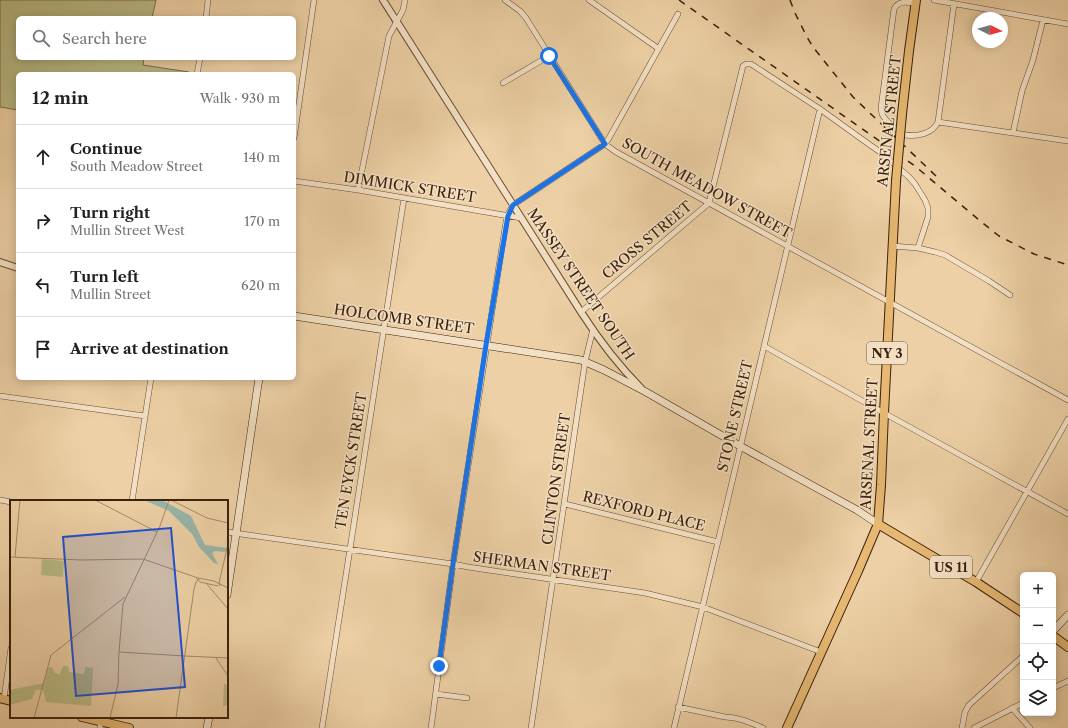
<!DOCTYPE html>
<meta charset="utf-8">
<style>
body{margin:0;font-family:"Libre Caslon Text",serif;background:#f6f6f6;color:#202124}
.controls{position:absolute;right:12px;bottom:12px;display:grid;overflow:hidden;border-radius:6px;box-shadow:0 2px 10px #0003}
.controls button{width:36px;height:36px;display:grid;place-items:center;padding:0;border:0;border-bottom:1px solid #e0e0e0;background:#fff;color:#202124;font:20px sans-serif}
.compass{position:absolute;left:972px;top:12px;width:36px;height:36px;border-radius:50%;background:#fff;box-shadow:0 2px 10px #0003;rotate:95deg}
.stop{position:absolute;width:12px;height:12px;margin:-9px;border:3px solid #1a73e8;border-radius:50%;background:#fff}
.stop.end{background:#1a73e8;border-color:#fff;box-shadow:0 1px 4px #0008}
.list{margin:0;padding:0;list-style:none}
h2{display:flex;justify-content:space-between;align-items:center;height:52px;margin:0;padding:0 16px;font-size:17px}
h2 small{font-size:13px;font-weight:400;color:#757577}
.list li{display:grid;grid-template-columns:26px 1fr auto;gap:12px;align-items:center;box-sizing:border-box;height:64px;padding:0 16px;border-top:1px solid #e0e0e0}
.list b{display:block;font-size:15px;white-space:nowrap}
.list p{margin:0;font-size:13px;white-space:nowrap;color:#757577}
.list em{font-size:13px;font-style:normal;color:#757577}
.icon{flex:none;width:22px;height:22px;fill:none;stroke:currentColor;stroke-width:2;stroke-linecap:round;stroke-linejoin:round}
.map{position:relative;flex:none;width:1068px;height:728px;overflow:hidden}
.search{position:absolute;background:#fff;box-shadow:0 2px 10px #0003;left:16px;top:16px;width:280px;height:44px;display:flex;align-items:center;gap:10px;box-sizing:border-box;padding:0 14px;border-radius:6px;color:#757577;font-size:15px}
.panel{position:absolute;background:#fff;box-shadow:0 2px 10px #0003;left:16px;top:72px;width:280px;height:308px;border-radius:6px}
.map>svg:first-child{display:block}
</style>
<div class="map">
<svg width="1068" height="728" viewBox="0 0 1068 728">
<rect width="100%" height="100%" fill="#edd0a5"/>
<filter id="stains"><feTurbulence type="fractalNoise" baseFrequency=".005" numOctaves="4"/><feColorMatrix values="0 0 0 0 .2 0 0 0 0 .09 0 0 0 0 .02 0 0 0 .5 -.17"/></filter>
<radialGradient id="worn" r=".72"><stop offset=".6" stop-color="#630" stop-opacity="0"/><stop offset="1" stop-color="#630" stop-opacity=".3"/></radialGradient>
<path fill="#babb85" stroke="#7a6e49" d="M0 0H156L152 18H18V58H144L143 65 189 72V74H18V110L0 107Z"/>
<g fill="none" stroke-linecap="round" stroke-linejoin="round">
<g stroke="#684d33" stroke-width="6">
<path id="minor" d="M505 0 520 11 526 18 605 144 616 152 1068 400
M589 0 659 49
M934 0 1068 24
M916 3C907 2 899 0 894 9L881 108C881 110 882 113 882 114 885 120 900 134 906 135 918 137 933 133 938 122L954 4
M206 18 208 0
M197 74 200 58
M503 83 549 56
M938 122 1068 141
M1013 133 1022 91 1033 60 1043 20
M294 138 314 0
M294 181 358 190 521 218
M358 190 389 36 403 10 405 0
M892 246 918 248 935 252 945 255 989 281 1010 295
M581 312 709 203 743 66 746 64H751L820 109 863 140 880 152 909 177 915 184 925 200 928 208V217L918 248
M764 346 884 413 1068 514
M0 396 145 416
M0 500 11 502
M132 501 151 378
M565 504 718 542
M227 532 453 564 468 567 645 593 703 607 821 652
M976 582 1068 419
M1053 688 1068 681
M436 694 467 698
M4 699 11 648
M678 707 725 717C739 717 751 723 763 728
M1012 708 1030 728
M100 728 101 717
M322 728 350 549 404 198
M431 728 453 564 499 266 507 216 513 205 605 144 609 138 678 14
M531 728 585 362 593 329
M674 728 820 109
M962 728 965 712 969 705 1023 656
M974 728 1023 703"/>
</g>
<g stroke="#684d33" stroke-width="8">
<path id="tertiary" d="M383 0 581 312C599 340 617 364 641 388
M0 262 18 268"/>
</g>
<g stroke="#3b210d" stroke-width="8">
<path id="secondary" d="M294 316 581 360 604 370 646 392 740 446 857 510 878 524
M227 595 259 378
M1053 631 1068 615
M207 728 209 717"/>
</g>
<g stroke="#3b210d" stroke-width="10">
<path id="primary" d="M878 524 888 530 976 582 1023 613
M1053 636 1068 647
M0 698 11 701
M82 717 129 728"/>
</g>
<g stroke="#3b210d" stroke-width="10">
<path id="trunk" d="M902 114 909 51 916 0
M787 728 858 571 878 524 881 485 884 413 896 181"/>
</g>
<use href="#minor" stroke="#f3e0c4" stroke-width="5"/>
<use href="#tertiary" stroke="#f3e0c4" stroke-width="6"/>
<use href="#secondary" stroke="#f3e0c4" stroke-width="7"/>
<use href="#primary" stroke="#e6b872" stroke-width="8"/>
<use href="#trunk" stroke="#e6b872" stroke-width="8"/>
<path stroke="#3b210d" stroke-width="1.5" stroke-dasharray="7 7" stroke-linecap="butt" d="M679 0 915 166 979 220 999 236 1034 254 1068 265
M790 0 795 13 807 37 813 47 853 97 936 176"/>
<g stroke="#3b210d" stroke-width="10" stroke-linecap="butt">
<path id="trunk-bridge" d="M896 181 902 114"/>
</g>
<use href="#trunk-bridge" stroke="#e6b872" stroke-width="8"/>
</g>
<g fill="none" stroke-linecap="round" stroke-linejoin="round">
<path stroke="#1a73e8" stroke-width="5" d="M439 666 453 564 486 345 508 216 513 205 605 144 549 56"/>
</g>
<g text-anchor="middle" stroke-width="3" stroke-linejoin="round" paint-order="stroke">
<g fill="#f3e0c4" stroke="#725a44" stroke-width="1">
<rect x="867" y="342" width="40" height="22" rx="3"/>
<rect x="930" y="556" width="42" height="22" rx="3"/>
</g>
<g font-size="13" font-weight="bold" fill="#3b210d">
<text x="887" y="358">NY 3</text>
<text x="951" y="572">US 11</text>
</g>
<g font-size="14" fill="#3b210d" stroke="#f3e0c4">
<text transform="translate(889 121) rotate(-84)" y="5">ARSENAL STREET</text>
<text transform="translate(410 187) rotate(9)" y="5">DIMMICK STREET</text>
<text transform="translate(707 188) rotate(29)" y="5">SOUTH MEADOW STREET</text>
<text transform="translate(647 240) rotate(-40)" y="5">CROSS STREET</text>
<text transform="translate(581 284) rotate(56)" y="5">MASSEY STREET SOUTH</text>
<text transform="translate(404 319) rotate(8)" y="5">HOLCOMB STREET</text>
<text transform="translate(735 416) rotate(-77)" y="5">STONE STREET</text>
<text transform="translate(869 444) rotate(-87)" y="5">ARSENAL STREET</text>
<text transform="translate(351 461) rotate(-81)" y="5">TEN EYCK STREET</text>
<text transform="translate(556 479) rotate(-82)" y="5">CLINTON STREET</text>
<text transform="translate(644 511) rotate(14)" y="5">REXFORD PLACE</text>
<text transform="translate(542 566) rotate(8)" y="5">SHERMAN STREET</text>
</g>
</g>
<g transform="translate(10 500)">
<rect width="218" height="218" fill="#edd0a5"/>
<path d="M32 59 54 61 53 77 31 75ZM53 166H58L59 172 74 174 75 167 83 168 81 206 36 202 33 190H26L22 199 0 205V190L34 183 38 167H42L45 173 50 174ZM214 183 218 187V204L213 207Z" fill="#babb85"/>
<path d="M134 0H152L181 16 195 45 218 48 215 52 205 51 202 53 208 64 218 67 204 63 189 47 182 34 159 11Z" fill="#99b6ab"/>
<path fill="none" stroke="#a68a68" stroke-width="1" d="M85 0 147 32M159 0 150 26 113 104 109 152 175 156M161 0 197 18 218 23M0 57 72 60 133 59 188 78 204 81 218 88M5 57 10 0M186 78 190 82 208 86M196 83 218 109M210 86 209 83 218 44M175 156 218 158M206 158 218 176M24 218 41 155 115 97M100 218 108 184 109 152M166 218 184 89 186 82 190 79"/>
<path fill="#1d4ed8" fill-opacity="0.15" stroke="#1d4ed8" stroke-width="2" d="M161 28 175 187 66 196 53 37Z"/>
<rect width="218" height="218" fill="none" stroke="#3b210d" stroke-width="2"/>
</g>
<rect width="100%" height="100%" filter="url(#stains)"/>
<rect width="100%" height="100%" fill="url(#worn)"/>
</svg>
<div class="controls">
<button>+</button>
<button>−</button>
<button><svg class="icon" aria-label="locate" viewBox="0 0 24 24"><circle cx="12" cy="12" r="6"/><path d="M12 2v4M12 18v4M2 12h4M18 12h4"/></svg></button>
<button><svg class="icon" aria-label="layers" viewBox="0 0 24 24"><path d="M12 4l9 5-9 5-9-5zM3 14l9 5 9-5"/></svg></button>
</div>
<svg class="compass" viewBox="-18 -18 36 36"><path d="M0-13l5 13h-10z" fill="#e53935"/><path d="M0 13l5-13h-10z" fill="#757577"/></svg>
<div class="stop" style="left:549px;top:56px"></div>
<div class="stop end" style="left:439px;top:666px"></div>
<div class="search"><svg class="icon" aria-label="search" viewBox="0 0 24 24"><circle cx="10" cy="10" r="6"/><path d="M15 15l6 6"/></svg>Search here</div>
<section class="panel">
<h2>12 min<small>Walk · 930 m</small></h2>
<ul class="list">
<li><svg class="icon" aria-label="ahead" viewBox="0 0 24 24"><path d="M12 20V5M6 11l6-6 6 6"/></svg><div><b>Continue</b><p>South Meadow Street</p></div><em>140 m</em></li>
<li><svg class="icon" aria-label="right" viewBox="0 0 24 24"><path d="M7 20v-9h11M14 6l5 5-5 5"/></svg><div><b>Turn right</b><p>Mullin Street West</p></div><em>170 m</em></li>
<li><svg class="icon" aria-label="left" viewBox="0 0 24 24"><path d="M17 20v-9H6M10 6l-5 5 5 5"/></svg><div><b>Turn left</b><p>Mullin Street</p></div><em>620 m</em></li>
<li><svg class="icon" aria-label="arrive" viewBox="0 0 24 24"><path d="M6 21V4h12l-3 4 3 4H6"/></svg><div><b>Arrive at destination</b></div></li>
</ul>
</section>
</div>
